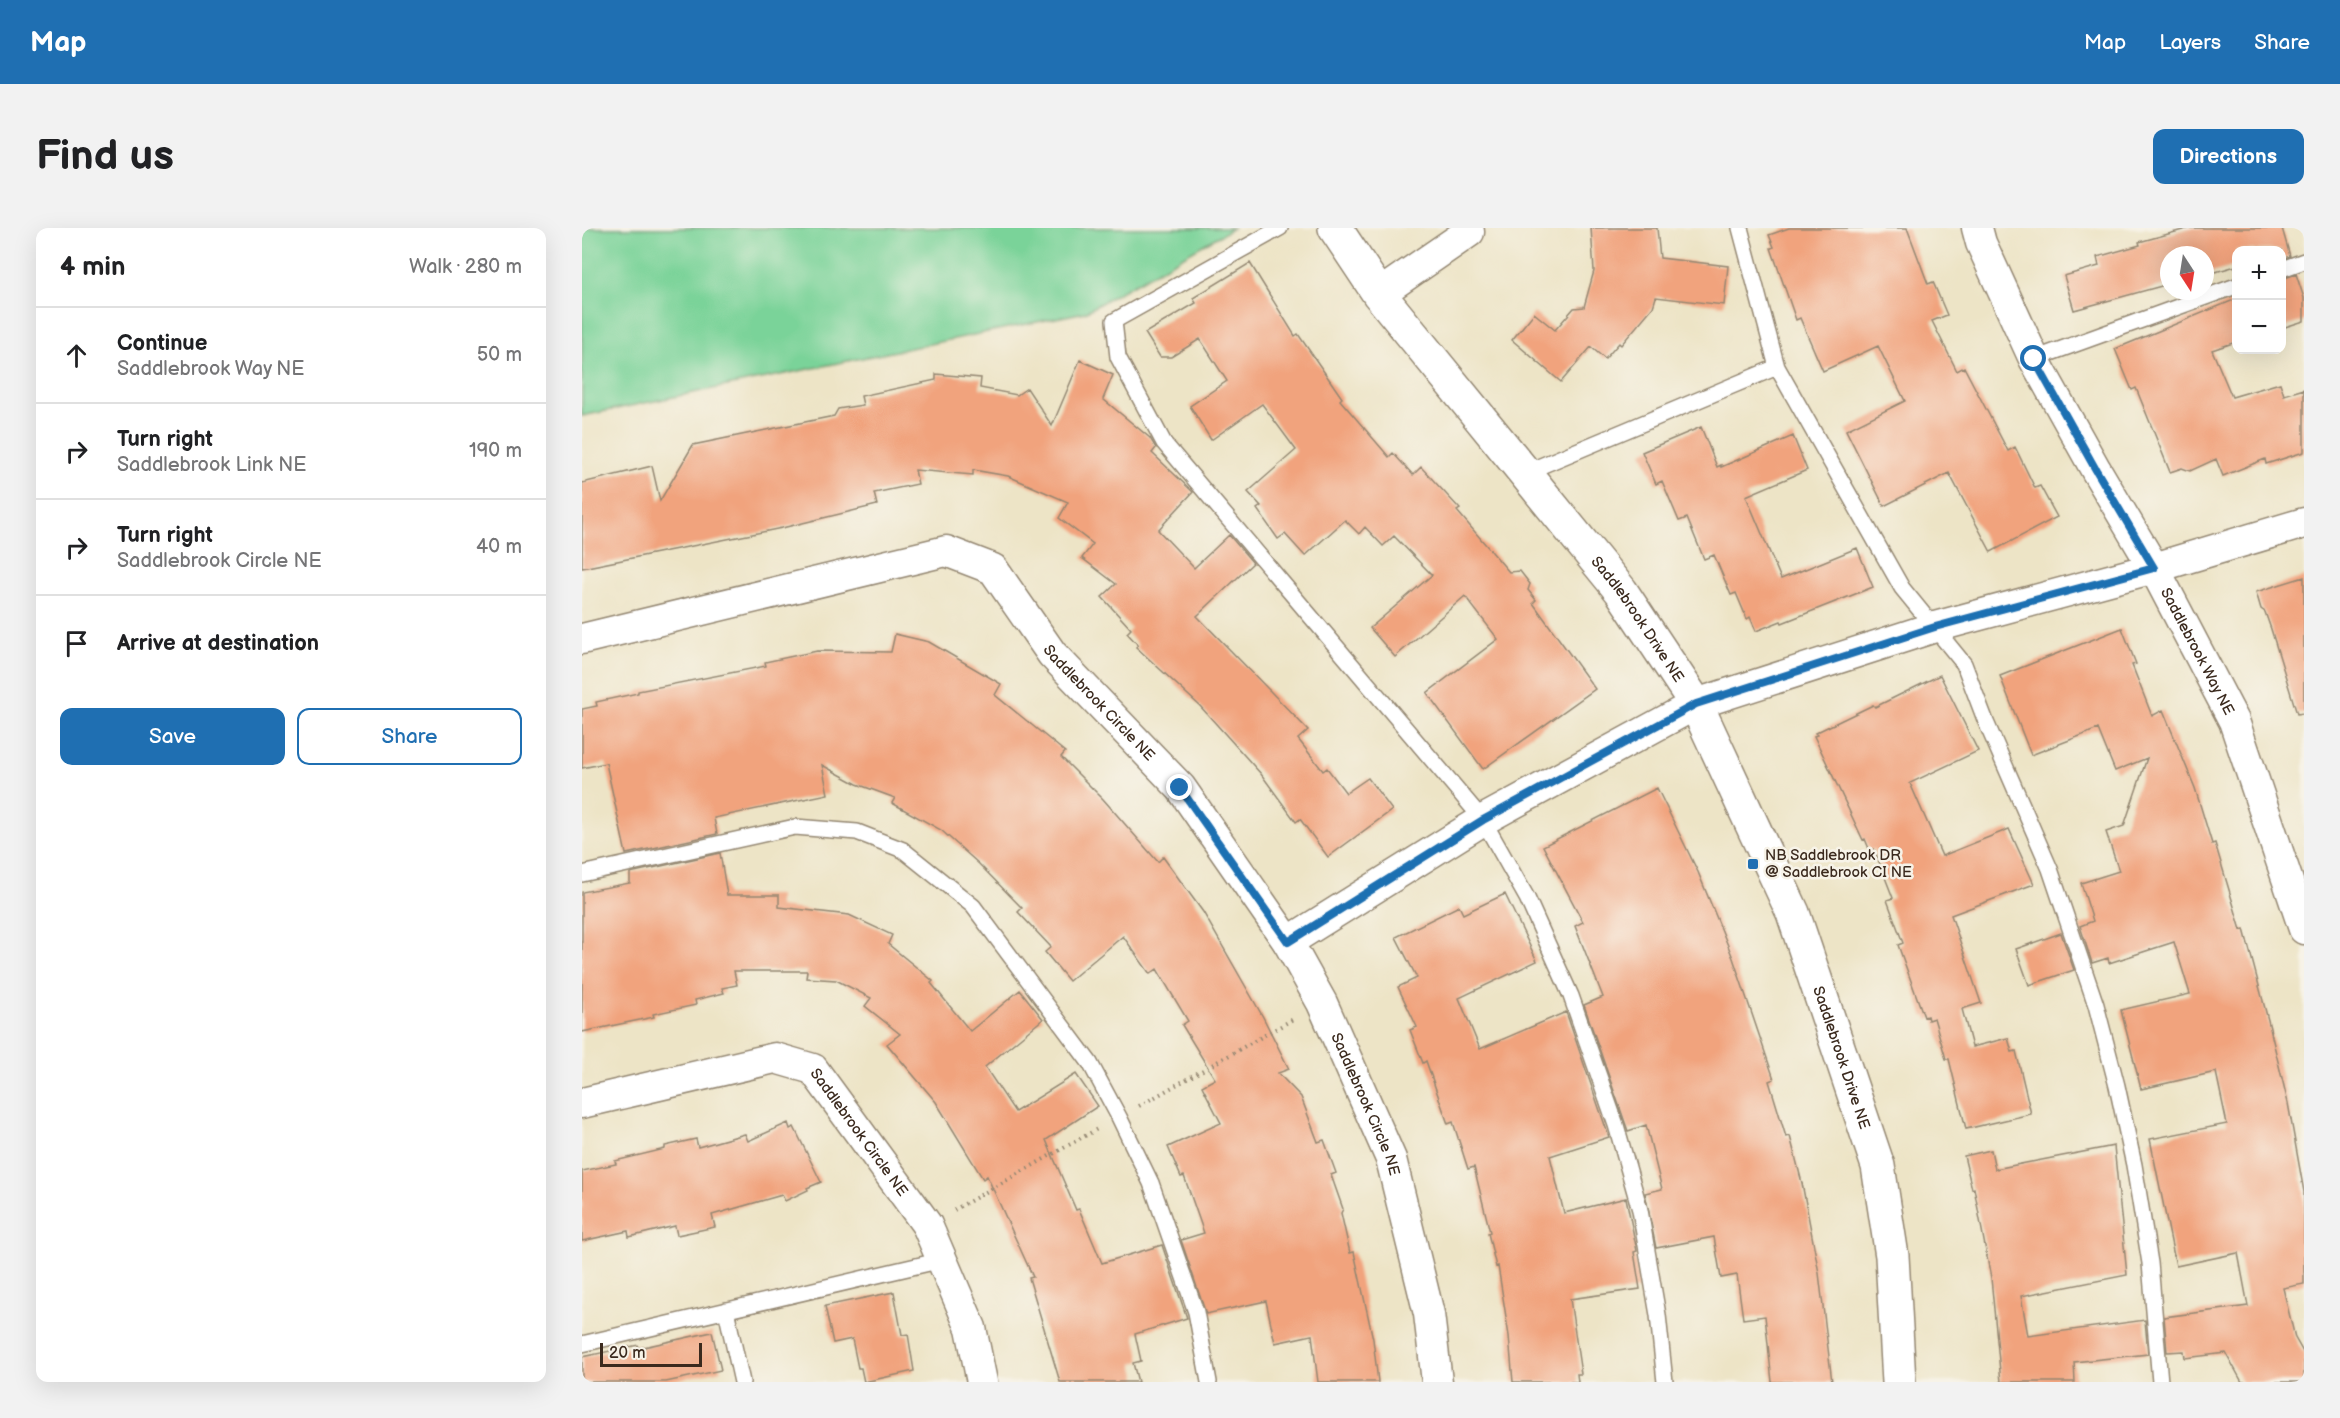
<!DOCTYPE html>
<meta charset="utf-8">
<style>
body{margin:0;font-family:"Balsamiq Sans",sans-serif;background:#f2f2f2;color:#202124}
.controls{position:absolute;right:18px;top:18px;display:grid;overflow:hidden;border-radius:12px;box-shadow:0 6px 24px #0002}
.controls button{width:54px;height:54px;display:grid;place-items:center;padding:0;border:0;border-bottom:2px solid #e0e0e0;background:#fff;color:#202124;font:30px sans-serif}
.compass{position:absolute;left:1578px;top:18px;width:54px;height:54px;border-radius:50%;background:#fff;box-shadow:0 6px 24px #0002;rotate:168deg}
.scale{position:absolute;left:18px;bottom:15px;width:102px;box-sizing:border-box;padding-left:6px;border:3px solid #3b2a1e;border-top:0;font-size:16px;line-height:21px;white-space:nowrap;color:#3b2a1e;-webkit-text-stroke:4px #f7f3e8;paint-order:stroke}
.stop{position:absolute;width:18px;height:18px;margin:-14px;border:4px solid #1f6fb2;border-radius:50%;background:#fff}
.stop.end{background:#1f6fb2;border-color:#fff;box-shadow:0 2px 6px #0008}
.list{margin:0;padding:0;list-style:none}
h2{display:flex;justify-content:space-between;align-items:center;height:78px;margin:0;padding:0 24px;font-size:26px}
h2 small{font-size:20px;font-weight:400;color:#757577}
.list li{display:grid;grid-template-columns:39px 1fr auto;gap:18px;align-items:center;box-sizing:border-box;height:96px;padding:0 24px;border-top:2px solid #e0e0e0}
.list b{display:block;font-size:22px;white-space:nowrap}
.list p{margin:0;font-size:20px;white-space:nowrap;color:#757577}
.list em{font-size:20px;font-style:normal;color:#757577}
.actions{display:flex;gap:12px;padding:18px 24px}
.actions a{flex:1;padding:14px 0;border:2px solid #1f6fb2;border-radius:12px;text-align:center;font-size:21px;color:#1f6fb2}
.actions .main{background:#1f6fb2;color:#fff}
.icon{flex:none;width:33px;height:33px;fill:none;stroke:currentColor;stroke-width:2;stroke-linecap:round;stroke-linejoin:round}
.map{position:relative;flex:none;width:1722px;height:1154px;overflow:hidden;border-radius:12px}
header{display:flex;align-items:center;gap:36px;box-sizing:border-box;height:84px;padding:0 30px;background:#1f6fb2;color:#fff}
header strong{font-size:28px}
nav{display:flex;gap:33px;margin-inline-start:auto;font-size:21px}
.intro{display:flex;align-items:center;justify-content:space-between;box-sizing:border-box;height:144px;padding:0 36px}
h1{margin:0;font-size:42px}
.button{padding:15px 27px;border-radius:12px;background:#1f6fb2;color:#fff;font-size:21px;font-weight:700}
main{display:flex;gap:36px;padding:0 36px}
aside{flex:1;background:#fff;border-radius:12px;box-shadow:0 6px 24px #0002}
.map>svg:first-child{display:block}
</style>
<header>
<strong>Map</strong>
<nav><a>Map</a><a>Layers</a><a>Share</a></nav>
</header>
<div class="intro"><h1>Find us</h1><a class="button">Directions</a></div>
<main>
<aside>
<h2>4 min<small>Walk · 280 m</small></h2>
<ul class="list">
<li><svg class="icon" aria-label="ahead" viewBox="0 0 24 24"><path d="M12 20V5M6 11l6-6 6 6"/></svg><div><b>Continue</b><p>Saddlebrook Way NE</p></div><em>50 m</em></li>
<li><svg class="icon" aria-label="right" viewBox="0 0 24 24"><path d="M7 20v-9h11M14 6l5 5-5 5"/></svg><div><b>Turn right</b><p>Saddlebrook Link NE</p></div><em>190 m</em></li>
<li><svg class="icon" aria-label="right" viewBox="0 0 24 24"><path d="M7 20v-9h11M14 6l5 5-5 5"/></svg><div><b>Turn right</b><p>Saddlebrook Circle NE</p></div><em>40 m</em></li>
<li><svg class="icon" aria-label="arrive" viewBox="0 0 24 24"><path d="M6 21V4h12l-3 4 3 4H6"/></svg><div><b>Arrive at destination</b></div></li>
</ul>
<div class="actions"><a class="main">Save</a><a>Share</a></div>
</aside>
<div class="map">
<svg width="1722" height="1154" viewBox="0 0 1722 1154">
<rect width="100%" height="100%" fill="#f7f3e8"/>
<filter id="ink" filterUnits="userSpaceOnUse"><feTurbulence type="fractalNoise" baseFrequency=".0167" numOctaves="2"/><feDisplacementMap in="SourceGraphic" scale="12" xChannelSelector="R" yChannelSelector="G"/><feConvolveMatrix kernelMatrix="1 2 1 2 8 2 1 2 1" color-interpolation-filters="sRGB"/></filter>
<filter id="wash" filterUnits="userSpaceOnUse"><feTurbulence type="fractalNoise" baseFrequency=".008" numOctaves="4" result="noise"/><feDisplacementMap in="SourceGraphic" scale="24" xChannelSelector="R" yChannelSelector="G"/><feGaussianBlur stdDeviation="1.35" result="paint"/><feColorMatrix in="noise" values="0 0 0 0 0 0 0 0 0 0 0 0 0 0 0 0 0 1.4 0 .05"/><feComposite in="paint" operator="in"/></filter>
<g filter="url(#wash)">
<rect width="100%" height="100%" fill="#ede4c6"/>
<path fill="#7ad399" stroke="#5a7e5c" stroke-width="1.5" d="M0 0H651L503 84 0 188Z"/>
<g id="blocks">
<path fill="#f1a37d" d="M1009 0H1075L1078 30 1146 38 1142 77 1074 69 1071 79 1039 117 1037 115 1023 131 1009 119 979 154 930 112 952 85 973 102 992 80 1002 79 1012 43Z
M1207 0H1325L1346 56 1351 54 1365 87 1350 93 1375 143 1382 139 1426 223 1433 219 1453 260 1458 258 1475 289 1409 324 1367 245 1302 278 1264 202 1323 173 1296 118 1241 143 1218 90 1214 92 1189 20 1192 19 1187 7Z
M1608 0H1700L1708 28 1700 31V22H1654V38L1623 47V27H1587V56L1492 82 1482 48 1517 38 1515 29 1558 17 1557 14Z
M668 35 713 108 716 106 760 170 758 172 807 229 811 225 831 247 839 239 878 281 875 283 927 344 938 343 948 356 946 362 954 372 951 375 1013 461 901 541 845 465 916 411 883 368 813 429 788 400 850 347 812 308 801 318 783 299 777 306 763 292 723 328 703 306 696 311 675 281 679 278 666 264 714 222 680 176 629 212 608 178 645 153 618 111 589 129H578L563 105 614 75 611 70Z
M1714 46 1722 70V93L1700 100V51Z
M1654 71V114L1630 122 1650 169 1698 155 1702 167 1722 161V224L1684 236 1683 231 1641 248 1634 231 1608 243 1600 240 1588 244 1554 160 1550 162 1533 121Z
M498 132 531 147 521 171 568 210 574 220 570 225 611 264 576 302 612 340 647 307 671 335 615 388 726 502 716 511 741 543 745 540 764 565 786 550 810 582 746 629 718 591 714 594 679 546 618 478 554 419 556 417 545 405 549 401 520 369 534 356 500 330 511 316 477 290 486 274 426 248 391 242V247L333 242 336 256 292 265 295 277 200 300 0 340V255L70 238 78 273 111 217 252 188 256 181 281 177 279 168 354 152V146L399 150 398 160 435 167 445 160 470 198Z
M1119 199 1135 239 1139 237V239L1211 208 1225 242 1164 268 1199 351 1275 320 1291 359 1200 395 1199 393 1174 403 1168 389 1165 391 1154 365 1149 367 1132 327 1122 331 1105 290 1097 293 1080 253 1074 256 1060 224Z
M1722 349V485L1715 486 1689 401 1683 384 1679 381 1674 364Z
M1540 400 1554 436 1550 437 1570 488 1581 482 1613 560 1630 616 1633 615 1659 702 1662 701 1686 792 1706 875 1722 964V1056L1701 1060 1713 1110 1722 1126V1154H1660L1644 1125 1603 1130 1602 1123 1585 1124 1582 1089 1666 1078 1656 1025 1594 1038 1568 911 1645 896 1634 844 1559 861 1539 782 1608 766 1592 714 1527 735 1526 730 1510 735 1498 698 1511 693 1499 655 1537 643 1524 604 1542 598 1565 530 1533 543 1516 501 1449 527 1418 448Z
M313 406 347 414 419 456 413 467 483 524 479 529 521 571 576 634 581 629 621 684 681 789 707 841 696 845 719 869 736 914 742 912 754 945 749 947 761 981 759 985 768 1025 772 1024 791 1111 796 1154H736L730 1107 693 1115 684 1073 624 1086 599 1012 622 1005 602 948 599 949 586 919 639 895 620 858 633 851 600 797 606 793 575 741 568 746 541 708 487 753 463 724 469 719 436 684 440 680 397 636 359 602 310 575 313 570 275 556 240 537 246 566 132 590 135 606 44 626 24 535 0 540V481L15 478 14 474 56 465V463L184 438 183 434 235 423 309 424Z
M1358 447 1396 523 1328 555 1360 628 1427 601 1452 656 1369 687 1399 775 1380 781 1390 819 1426 810 1430 824 1434 823 1449 886 1384 901 1367 831H1364L1352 790 1346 792 1345 788 1342 789 1316 717 1321 715 1305 672 1311 670 1292 621 1288 623 1283 611 1281 612 1232 508 1235 507 1233 505 1291 477 1293 479Z
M1075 560 1116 644 1151 730 1192 851 1187 853 1204 909 1208 908 1220 955 1237 1045 1250 1154H1190L1183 1088 1161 1091 1155 1047 1139 1050 1132 1009 1074 1020 1063 965 1080 961 1064 897 1046 903 1002 777 1021 769 993 698 1001 694 961 618Z
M138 625 145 667H197V679L267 687 310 707 306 716 351 753 349 755 388 803 438 762 461 791 403 839 433 884 494 846 516 878 464 912 494 982 497 981 520 1035 580 1017 605 1090 553 1106 559 1133 551 1135 556 1154H478L447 1050 451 1049 405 948 401 951 354 874 305 816 318 806 283 778 289 770 254 752 224 750 225 743H152L155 757 140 760 142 765 113 772 114 777 71 786 72 789 0 804V664L48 655V645Z
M923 666 955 733 877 770 898 821 984 784 1027 909 968 928 982 985 1044 970 1055 1023 1052 1024 1058 1061 988 1071 999 1146H995L996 1154H931L927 1108 916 1038 914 1039 906 1005 908 1004 892 939 886 941 871 894 866 896 844 833 841 835 828 802 835 799 816 759 835 750 814 709 877 678 881 686Z
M1479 705 1492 742 1447 757 1434 721Z
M206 895 208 901 212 899 239 954 225 960 226 962 203 973 200 967 130 987 133 999 95 1007 93 998 47 1009 46 1003 0 1013V943L34 936 33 933 83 921V918L114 911 116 919 163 906 166 913Z
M1532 918 1545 1047 1439 1068 1446 1108 1563 1092 1566 1126 1492 1134 1493 1154H1419L1409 1050 1392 960 1390 961 1382 928 1409 922 1413 941Z
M312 1064 320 1107 326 1106 332 1143 282 1154 279 1140H276L270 1111 251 1115 243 1078Z
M130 1104 139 1142 84 1154H0V1129L56 1117 57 1120Z"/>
</g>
</g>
<g filter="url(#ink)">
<use href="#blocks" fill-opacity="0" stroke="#948772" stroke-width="1.5"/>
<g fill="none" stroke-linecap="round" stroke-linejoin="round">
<g stroke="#948772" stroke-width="18">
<path id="service" d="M698 0 532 93 536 129 582 215 901 592 945 670 989 768 1034 897 1058 982 1076 1087 1083 1154
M1158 0 1195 139 1320 360 1382 436 1404 494 1468 641 1514 777 1535 858 1552 937 1568 1035 1578 1154
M1700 41 1722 33
M1452 131 1654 58
M942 245 1195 139
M0 646 213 599 275 604 321 622 391 678 508 835 537 889 569 955 614 1084 627 1154
M144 1082 160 1154
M0 1116 360 1032"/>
</g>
<g stroke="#948772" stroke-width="33">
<g id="minor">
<path id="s1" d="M1395 0 1399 15 1452 131 1514 242 1572 340 1652 493 1722 701"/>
<path d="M797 66 887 4"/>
<path id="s2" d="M0 411 364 323 411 341 470 426 599 560 706 714 740 775 809 931 847 1086 855 1154"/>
<path d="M706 714 901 592 1114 476 1353 399 1572 340 1722 295"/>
<path id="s3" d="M0 875 193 830 231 841 345 997 389 1100 400 1154"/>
</g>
</g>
<g stroke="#948772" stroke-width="36">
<g id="tertiary">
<path id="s4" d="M753 0 797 66 1039 363 1114 476 1211 685 1296 938 1310 1028 1317 1154"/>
</g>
</g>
<path stroke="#948772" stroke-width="4" stroke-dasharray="1.5 4.5" stroke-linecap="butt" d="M557 878 713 790
M372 982 517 900"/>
<use href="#service" stroke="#fff" stroke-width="15"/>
<use href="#minor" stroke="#fff" stroke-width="30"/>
<use href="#tertiary" stroke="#fff" stroke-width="33"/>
</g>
</g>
<g fill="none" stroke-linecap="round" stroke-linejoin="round" filter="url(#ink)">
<path stroke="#1f6fb2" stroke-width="8" d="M598 560 706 714 901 592 1114 476 1353 399 1572 340 1514 242 1452 131"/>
</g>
<rect fill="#1f6fb2" stroke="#f7f3e8" stroke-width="2" x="1165" y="630" width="12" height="12" rx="3"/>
<g text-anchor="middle" stroke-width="5" stroke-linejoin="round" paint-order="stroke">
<g font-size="15" fill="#3b2a1e" stroke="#f7f3e8">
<text dy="5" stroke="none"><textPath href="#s4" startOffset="495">Saddlebrook Drive NE</textPath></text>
<text dy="5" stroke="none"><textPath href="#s1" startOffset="478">Saddlebrook Way NE</textPath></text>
<text dy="5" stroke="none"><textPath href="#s2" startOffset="596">Saddlebrook Circle NE</textPath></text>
<text dy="5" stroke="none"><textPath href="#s4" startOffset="981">Saddlebrook Drive NE</textPath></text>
<text dy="5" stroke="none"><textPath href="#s2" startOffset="1082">Saddlebrook Circle NE</textPath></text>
<text dy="5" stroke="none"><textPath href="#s3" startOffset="316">Saddlebrook Circle NE</textPath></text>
</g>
<g font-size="15" fill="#3b2a1e" stroke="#f7f3e8" text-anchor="start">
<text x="1183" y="632">NB Saddlebrook DR<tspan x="1183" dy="17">@ Saddlebrook CI NE</tspan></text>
</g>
</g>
</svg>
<div class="controls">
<button>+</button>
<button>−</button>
</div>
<svg class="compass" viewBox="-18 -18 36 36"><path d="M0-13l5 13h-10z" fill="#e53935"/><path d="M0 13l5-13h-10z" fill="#757577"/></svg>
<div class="scale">20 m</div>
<div class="stop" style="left:1452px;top:131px"></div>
<div class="stop end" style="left:598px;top:560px"></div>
</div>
</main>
